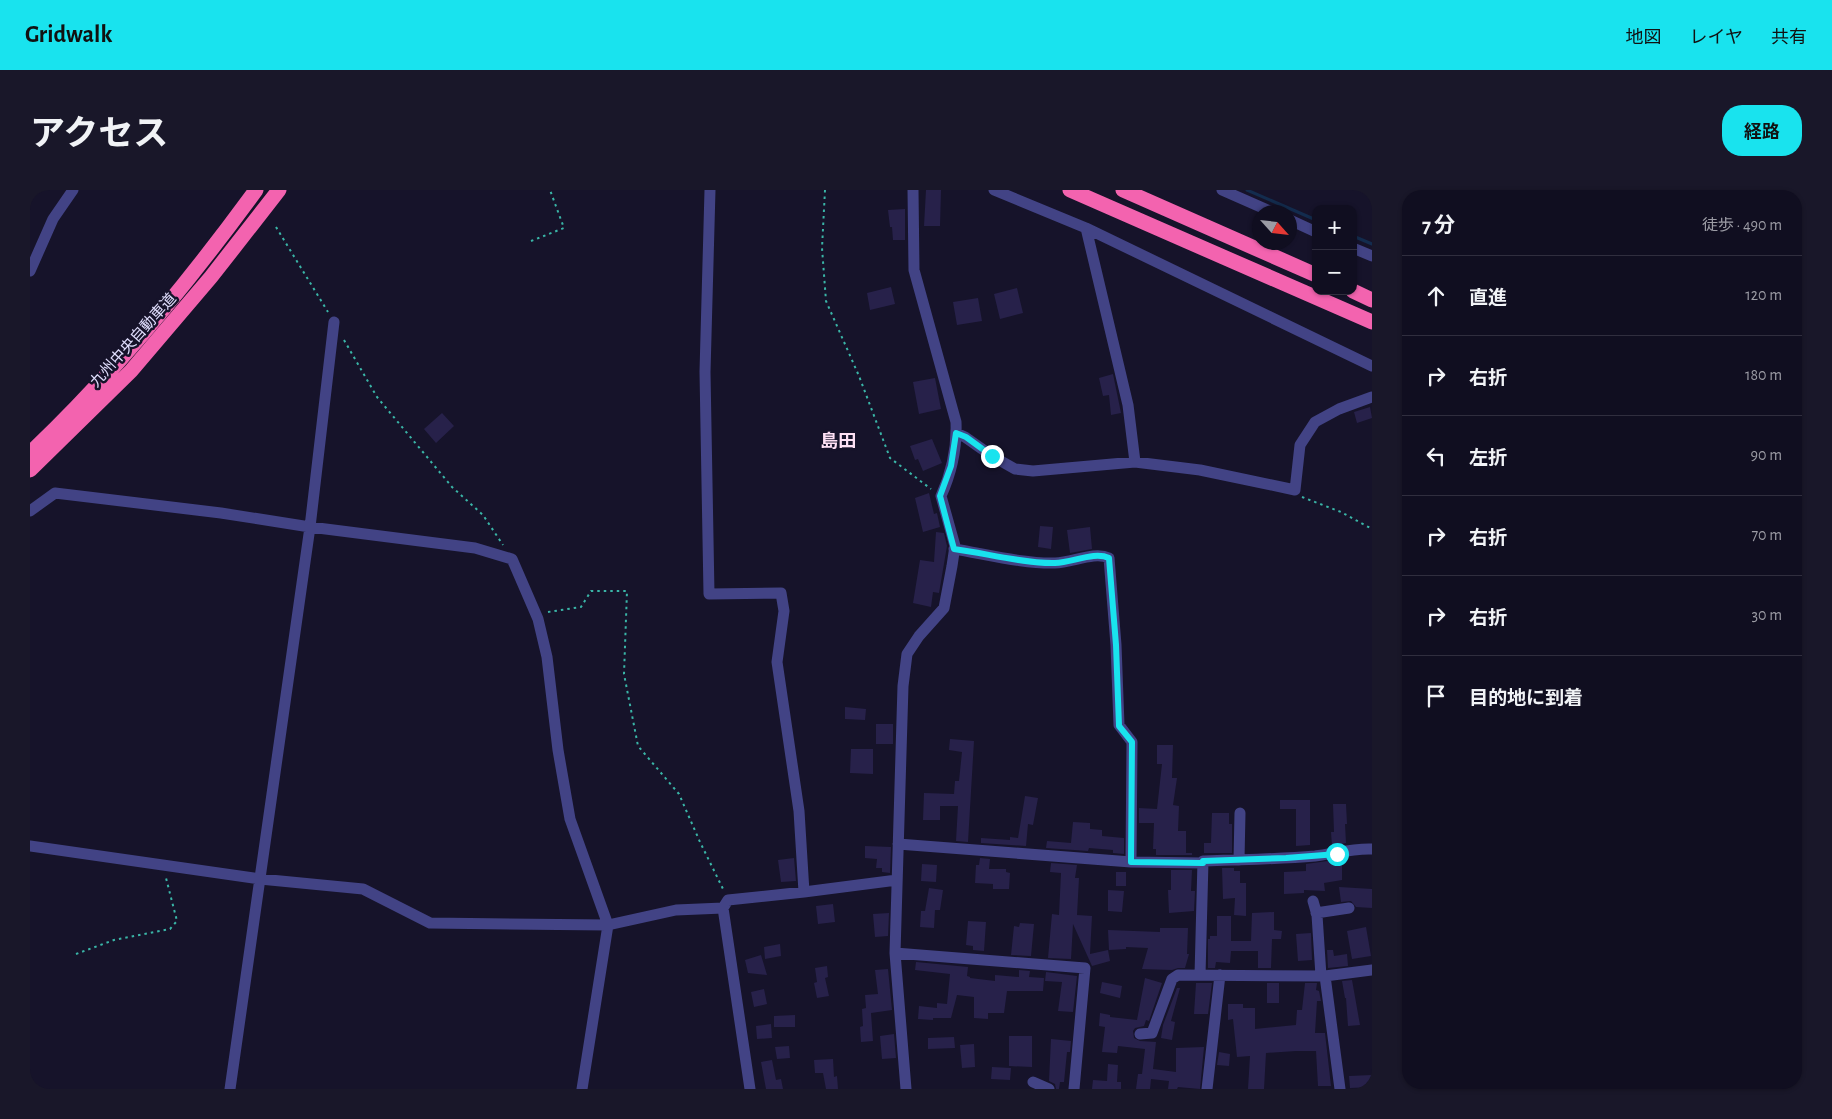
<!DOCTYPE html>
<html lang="ja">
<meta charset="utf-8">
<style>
body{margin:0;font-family:"Alegreya Sans","Noto Sans JP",sans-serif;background:#191729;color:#f1f3f6}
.controls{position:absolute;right:15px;top:15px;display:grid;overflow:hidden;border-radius:10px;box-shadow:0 1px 4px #0004}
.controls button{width:45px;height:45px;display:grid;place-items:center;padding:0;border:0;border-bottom:1px solid #302e3e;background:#100e20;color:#f1f3f6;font:25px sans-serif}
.compass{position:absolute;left:1222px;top:15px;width:45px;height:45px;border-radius:50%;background:#100e20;box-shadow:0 1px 4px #0004;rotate:117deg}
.stop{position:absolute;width:15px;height:15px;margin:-11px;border:4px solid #19e3ee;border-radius:50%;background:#fff}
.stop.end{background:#19e3ee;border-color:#fff;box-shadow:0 1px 5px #0008}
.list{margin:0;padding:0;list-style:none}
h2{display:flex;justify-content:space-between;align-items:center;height:65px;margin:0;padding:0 20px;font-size:21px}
h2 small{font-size:16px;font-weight:400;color:#9c9ca5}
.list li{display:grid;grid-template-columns:32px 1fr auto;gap:15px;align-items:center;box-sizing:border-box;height:80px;padding:0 20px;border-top:1px solid #302e3e}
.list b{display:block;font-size:19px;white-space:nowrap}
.list em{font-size:16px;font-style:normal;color:#9c9ca5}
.icon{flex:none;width:28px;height:28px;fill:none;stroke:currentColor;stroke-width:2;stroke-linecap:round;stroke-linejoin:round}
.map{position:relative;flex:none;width:1342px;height:899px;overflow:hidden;border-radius:20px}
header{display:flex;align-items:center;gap:30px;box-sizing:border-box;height:70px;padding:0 25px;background:#19e3ee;color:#111}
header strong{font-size:24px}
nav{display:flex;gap:28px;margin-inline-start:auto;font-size:18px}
.intro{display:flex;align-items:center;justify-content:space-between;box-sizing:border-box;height:120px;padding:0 30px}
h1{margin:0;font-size:35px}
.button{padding:12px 22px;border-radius:20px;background:#19e3ee;color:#111;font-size:18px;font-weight:700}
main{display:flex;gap:30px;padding:0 30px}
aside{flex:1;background:#100e20;border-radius:20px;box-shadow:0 1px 4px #0004}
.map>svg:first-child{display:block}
</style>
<header>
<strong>Gridwalk</strong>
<nav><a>地図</a><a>レイヤ</a><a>共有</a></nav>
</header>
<div class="intro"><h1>アクセス</h1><a class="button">経路</a></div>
<main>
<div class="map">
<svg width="1342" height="899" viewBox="0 0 1342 899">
<rect width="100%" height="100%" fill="#16132a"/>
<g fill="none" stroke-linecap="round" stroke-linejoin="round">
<path stroke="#132c4e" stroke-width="3" d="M1217 0 1286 30
M1323 46 1342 54"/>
</g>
<path fill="#27214a" d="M896 0H911L910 36H894Z
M875 19V50H863L862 37H860L858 20Z
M861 97 865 114 840 120 837 103Z
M987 98 993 123 970 129 964 104Z
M948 108 952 131 927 135 923 112Z
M1083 184 1091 223 1081 225 1079 205 1073 206 1069 188Z
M905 188 911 219 889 224 883 192Z
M1340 217 1342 228 1327 233 1324 222Z
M412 223 424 236 406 253 394 239Z
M902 249 912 273 893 281 888 269 885 270 880 256Z
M899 303 904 324 907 323 910 337 893 342 885 308Z
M1010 336 1023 337 1021 359 1008 357Z
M1060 337 1062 359 1040 363 1037 340Z
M906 342 914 343 917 356 909 403 903 402 901 417 883 413 890 370 904 372Z
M815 517 836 519 835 530 815 529Z
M846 534H863V554H846Z
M920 549 944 551 938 652 926 651 928 616H910V630H893L894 603 924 604 925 591H929L932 562 919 560Z
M1127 555H1143L1142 588H1147L1143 615 1149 616 1148 641H1156V663H1162V665H1126V659H1123L1124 633H1109V618L1127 619 1132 574H1127Z
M821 559H843V584L820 583Z
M995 606 1008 608 1003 635 998 634 996 656 951 653V648L980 650V647L988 648Z
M1250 610H1280V655L1266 656V619H1250Z
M1303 614H1316L1317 634H1315L1316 653 1302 656 1301 642H1304Z
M1182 623H1199V634H1202V663H1174V653H1181Z
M1043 632 1060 633V639L1072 640V646L1094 648V664L1083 663V660L1059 658 1058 661 1016 658 1017 651 1041 653Z
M835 656 861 657 860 683 852 682V678H846L847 669 835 668Z
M764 668 766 691 751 692 748 670Z
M950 668 960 669 959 679H976V682L980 683 979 699H963V694L945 693 946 675H949Z
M1312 669V690L1294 693 1295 701 1274 700V703L1254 704V682L1276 681V674Z
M1021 673 1047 675 1045 688H1049L1047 725 1062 726 1060 764 1078 760 1080 771 1062 776 1043 734 1041 769 1018 768 1022 724 1029 725 1031 683 1020 682Z
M892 674 907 675 906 692 891 691Z
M1192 678H1204V681H1210V693H1216V726L1204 725 1205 708 1193 709Z
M1141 680H1162L1161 701H1165L1164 721 1139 723 1138 700H1141Z
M1086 682H1096V696H1086Z
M1309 697 1342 699V718L1326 717 1321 711 1311 712Z
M899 698 913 700 910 720H905L904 738 890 737 891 721H895Z
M1078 700 1094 701 1092 722 1078 721Z
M803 714 805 732 788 734 786 716Z
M1244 722V740L1252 741 1251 749H1242L1241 778H1228V761H1201L1200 773 1186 772 1185 778H1178V749H1180V746H1187V726H1201V751H1221L1222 723Z
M859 723 858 746 845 747 843 724Z
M938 731 956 732 954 761 943 760V756L936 755Z
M990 733 1004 734 1001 766 981 765 984 736 989 737Z
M1336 737 1341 766 1322 769 1317 741Z
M1130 738H1158L1157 764H1159L1155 778H1148L1142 780 1112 779 1118 758 1096 757V759L1079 760 1078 740 1130 742Z
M1281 743 1282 770 1268 771 1266 744Z
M750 754 751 766 735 769 734 757Z
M1297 760H1303L1304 766 1317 764 1318 776 1298 778Z
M731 765 737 785 718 783 715 770Z
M886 772 938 777 937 786 940 787V788L965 791V785L989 787V780L1000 781 999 787 1014 788 1013 801H977L974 823H958V829L944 828V807L927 805 921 828H903V830L888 829 889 816 907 818V813L917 814 920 784 885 780Z
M797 776 798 787 795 788 799 806 787 808 784 793 787 792 785 778Z
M858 779 862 820 841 823 843 851 831 852 830 837 833 836 832 819 836 818 835 805 848 804 845 780Z
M1016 782 1047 786 1043 822 1028 821 1032 792 1015 791Z
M1115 788 1132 793 1119 831 1116 830 1114 836 1105 838 1103 841 1104 848 1110 851 1126 852 1123 879 1146 882V858L1174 857 1170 899 1148 897 1147 899H1138L1139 891 1121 889 1120 899H1106L1108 884H1112L1115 859 1088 856 1087 863 1072 862 1075 837 1069 836 1070 823 1080 825V827L1107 830Z
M1322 790 1330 835 1318 836 1316 808H1315L1312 791Z
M1072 792 1092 796 1090 808 1070 803Z
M1166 793H1182L1178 824H1164Z
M1237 793H1249V813H1237Z
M1275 793H1287L1286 800 1289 801 1291 811H1287L1285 843H1295L1301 896H1288L1286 861H1266L1236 863 1234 899H1218L1220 866 1207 867 1203 829 1198 830V814H1213V818H1225V839L1266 835 1267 820H1272Z
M1147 798H1150L1141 831 1145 832 1142 850 1131 848 1133 835Z
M734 799 737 814 724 817 721 802Z
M765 825V837H744V826Z
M741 834 742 848 727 849 726 836Z
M864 844 866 868 852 869 850 846Z
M979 846H1002V877L979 876Z
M924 847 925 858 898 859V848Z
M1021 849 1041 851 1040 862H1037L1034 892H1030L1029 899H1026L1025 894 1019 891Z
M944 854 945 877 932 878 930 855Z
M759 856 760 868 747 869 745 857Z
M1189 862 1200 864 1199 876 1187 875Z
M803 869 804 887 807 886 808 899H796L793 883H785L784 870Z
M742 870 746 890 751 889 753 899H736L731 872Z
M1078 874 1088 875 1087 892H1091V899H1062L1063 890 1077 891Z
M962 877 981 878 980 890 961 889Z
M1342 885V897L1320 898 1319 886Z"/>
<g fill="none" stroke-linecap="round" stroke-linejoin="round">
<path stroke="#3ab5a7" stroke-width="2" stroke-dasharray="2.5 4" stroke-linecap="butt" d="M795 0 792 58 796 111 829 186 860 268 901 299
M246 37 298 122
M501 51 534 38 520 0
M314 150 347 207 422 297 453 325 473 355
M1272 307 1311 322 1342 339
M518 422 551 417 561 401H597L594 484 608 556 649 604 670 652 694 701
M46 764 84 750 140 739 147 731 136 688"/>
<path stroke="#424385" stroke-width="11" d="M680 0 675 182 679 404 751 403 754 421 747 472 769 621 774 702
M964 0 1056 38 1342 176
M1192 0 1242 22
M1260 30 1286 42
M1056 38 1098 215 1105 272
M1323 58 1342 66
M0 81 23 29 43 0
M926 243 935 247 962 266 985 279 1003 281 1105 272 1170 280 1265 300 1270 255 1285 232 1309 219 1342 207
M0 321 25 303 191 323 280 337 445 358 482 369 508 429 517 467 528 560 540 629 578 735 552 899
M924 359C955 364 995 374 1025 373 1042 373 1064 361 1079 368L1086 455 1089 535 1102 552 1101 672
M868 654 1101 672 1173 673
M0 656 230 689 333 699 400 733 578 735 646 720 693 718
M1209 670 1210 623
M1283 711 1287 725 1291 786
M1286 723 1319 718
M865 763 1055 778 1044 899
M1170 785 1173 671C1210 670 1248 669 1285 666 1303 664 1323 658 1342 659
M1295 786 1310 899
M1110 844 1122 843 1142 789 1148 785 1295 786 1342 780
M1003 892 1019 899
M200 899 280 337 304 132
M720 899 693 718 698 710 774 702 867 690
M876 899 865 763 873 496 877 464 889 446 914 418 922 376 925 356 911 306C921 284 927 257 926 232L884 80 883 0
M1177 899 1190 785"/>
<path stroke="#f363af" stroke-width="15" d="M1040 0 1342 132
M1093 0 1286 85
M1323 101 1342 110
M0 263C84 184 158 93 226 0
M0 280 101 181 181 87 249 0"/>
</g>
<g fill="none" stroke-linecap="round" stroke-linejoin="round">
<path stroke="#19e3ee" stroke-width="6" d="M962 266 936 247 926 243 921 276 910 306 924 359C955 363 996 374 1025 373 1042 373 1064 361 1079 368L1086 455 1089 536 1102 552 1101 672 1173 673V671L1256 668 1307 664"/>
</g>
<g text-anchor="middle" stroke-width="5" stroke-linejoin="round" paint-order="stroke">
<g font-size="15" fill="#e0defd" stroke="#16132a">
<text transform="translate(103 150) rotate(-48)" y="5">九州中央自動車道</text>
</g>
<g font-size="18" font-weight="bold" fill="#fde0f4" stroke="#16132a">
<text x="808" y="257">島田</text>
</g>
</g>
</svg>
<div class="controls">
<button>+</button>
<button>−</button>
</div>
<svg class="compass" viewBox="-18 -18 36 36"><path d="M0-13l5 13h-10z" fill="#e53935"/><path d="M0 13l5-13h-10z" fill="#9c9ca5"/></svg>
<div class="stop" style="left:1307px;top:664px"></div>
<div class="stop end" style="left:962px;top:266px"></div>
</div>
<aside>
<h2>7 分<small>徒歩 · 490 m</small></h2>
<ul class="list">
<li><svg class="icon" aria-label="ahead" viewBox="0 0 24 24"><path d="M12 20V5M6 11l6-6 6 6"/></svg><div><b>直進</b></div><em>120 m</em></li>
<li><svg class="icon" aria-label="right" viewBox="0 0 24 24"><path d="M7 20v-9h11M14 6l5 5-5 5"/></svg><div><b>右折</b></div><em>180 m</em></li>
<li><svg class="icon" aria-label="left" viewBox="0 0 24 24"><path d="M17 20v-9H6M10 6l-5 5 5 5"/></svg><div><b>左折</b></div><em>90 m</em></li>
<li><svg class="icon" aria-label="right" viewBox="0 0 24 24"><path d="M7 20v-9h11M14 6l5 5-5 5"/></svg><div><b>右折</b></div><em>70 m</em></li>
<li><svg class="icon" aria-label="right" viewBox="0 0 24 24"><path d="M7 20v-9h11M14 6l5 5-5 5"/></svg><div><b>右折</b></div><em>30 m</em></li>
<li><svg class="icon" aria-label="arrive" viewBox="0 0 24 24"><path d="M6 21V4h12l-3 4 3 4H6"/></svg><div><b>目的地に到着</b></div></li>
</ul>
</aside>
</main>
